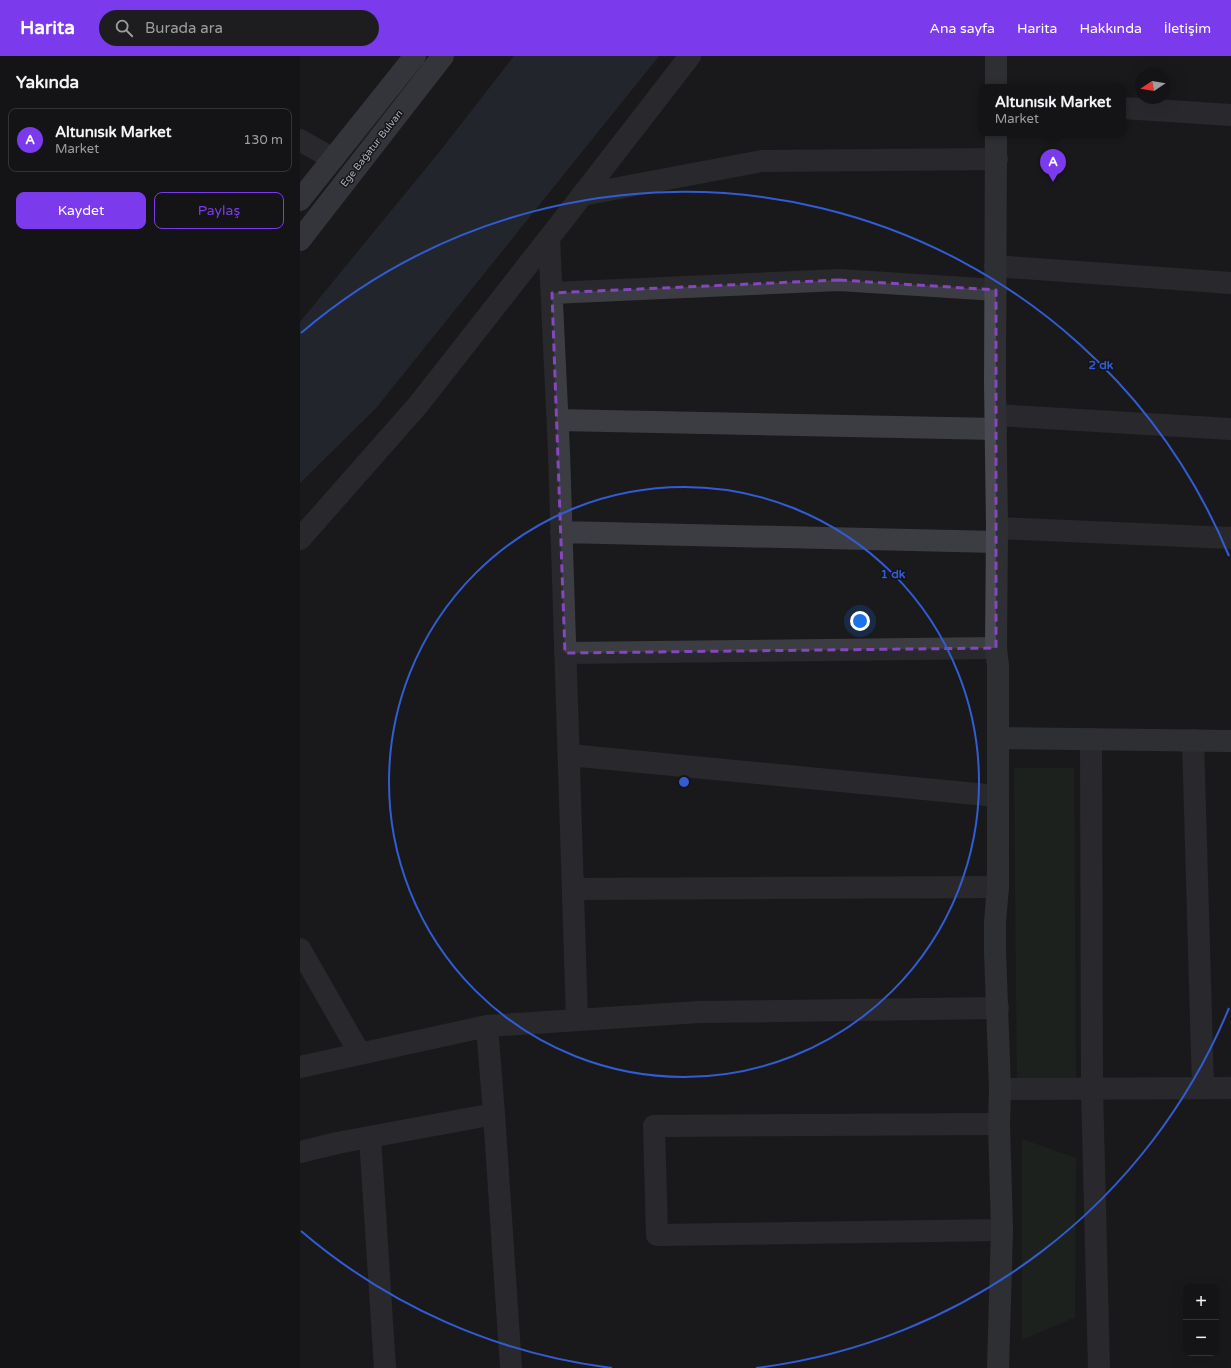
<!DOCTYPE html>
<html lang="tr">
<meta charset="utf-8">
<style>
body{margin:0;font-family:"Varela Round",sans-serif;background:#1d1c1e;color:#f1f3f6}
.controls{position:absolute;right:12px;bottom:12px;display:grid;overflow:hidden;border-radius:8px;box-shadow:0 4px 16px #0002}
.controls button{width:36px;height:36px;display:grid;place-items:center;padding:0;border:0;border-bottom:1px solid #333234;background:#141315;color:#f1f3f6;font:20px sans-serif}
.compass{position:absolute;left:835px;top:12px;width:36px;height:36px;border-radius:50%;background:#141315;box-shadow:0 4px 16px #0002;rotate:258deg}
.you{position:absolute;left:560px;top:565px;width:14px;height:14px;margin:-10px;border:3px solid #fff;border-radius:50%;background:#1a73e8;box-shadow:0 0 0 6px #1a73e833}
.badge{display:grid;place-items:center;width:26px;height:26px;border-radius:50%;background:#7c3aed;color:#fff;font-size:13px;font-weight:700}
.pin{position:absolute;translate:-50% -33px;filter:drop-shadow(0 1px 2px #0008)}
.pin::after{content:'';position:absolute;top:21px;width:14px;height:12px;background:inherit;clip-path:polygon(0 0,100% 0,50% 100%)}
.popup{position:absolute;left:680px;top:28px;width:146px;height:52px;box-sizing:border-box;display:grid;place-content:center;border-radius:8px;background:#141315;filter:drop-shadow(0 1px 3px #0005);font-size:13px;white-space:nowrap;color:#9d9ea0}
.popup b{font-size:15px;color:#f1f3f6}
.popup::after{content:'';position:absolute;left:50%;top:100%;margin-left:-8px;border:8px solid transparent;border-top-color:#141315}
.list{margin:0;padding:0;list-style:none}
h2{display:flex;justify-content:space-between;align-items:center;height:52px;margin:0;padding:0 16px;font-size:17px}
h2 small{font-size:13px;font-weight:400;color:#9d9ea0}
.list li{display:grid;grid-template-columns:26px 1fr auto;gap:12px;align-items:center;box-sizing:border-box;height:64px;margin:0 8px 8px;padding:0 8px;border:1px solid #333234;border-radius:8px}
.list b{display:block;font-size:15px;white-space:nowrap}
.list p{margin:0;font-size:13px;white-space:nowrap;color:#9d9ea0}
.list em{font-size:13px;font-style:normal;color:#9d9ea0}
.actions{display:flex;gap:8px;padding:12px 16px}
.actions a{flex:1;padding:9px 0;border:1px solid #7c3aed;border-radius:8px;text-align:center;font-size:14px;color:#7c3aed}
.actions .main{background:#7c3aed;color:#fff}
.icon{flex:none;width:22px;height:22px;fill:none;stroke:currentColor;stroke-width:2;stroke-linecap:round;stroke-linejoin:round}
.map{position:relative;flex:none;width:931px;height:1312px;overflow:hidden}
header{display:flex;align-items:center;gap:24px;box-sizing:border-box;height:56px;padding:0 20px;background:#7c3aed;color:#fff}
header strong{font-size:19px}
nav{display:flex;gap:22px;margin-inline-start:auto;font-size:14px}
.search{width:280px;height:36px;background:#1d1c1e;display:flex;align-items:center;gap:10px;box-sizing:border-box;padding:0 14px;border-radius:22px;color:#9d9ea0;font-size:15px}
main{display:flex}
aside{flex:1;background:#141315}
.map>svg:first-child{display:block}
</style>
<header>
<strong>Harita</strong>
<div class="search"><svg class="icon" aria-label="search" viewBox="0 0 24 24"><circle cx="10" cy="10" r="6"/><path d="M15 15l6 6"/></svg>Burada ara</div>
<nav><a>Ana sayfa</a><a>Harita</a><a>Hakkında</a><a>İletişim</a></nav>
</header>
<main>
<aside>
<h2>Yakında<small></small></h2>
<ul class="list">
<li><span class="badge">A</span><div><b>Altunısık Market</b><p>Market</p></div><em>130 m</em></li>
</ul>
<div class="actions"><a class="main">Kaydet</a><a>Paylaş</a></div>
</aside>
<div class="map">
<svg width="931" height="1312" viewBox="0 0 931 1312">
<rect width="100%" height="100%" fill="#1a191c"/>
<path fill="#212a23" d="M714 712H774L776 1023 717 1024Z
M722 1083 776 1102 775 1261 722 1284Z"/>
<path fill="#2e3641" d="M214 0H359L76 352 0 427V266L141 94Z"/>
<g fill="none" stroke-linecap="round" stroke-linejoin="round">
<path stroke="#3c3c43" stroke-width="22" d="M823 52 931 59
M0 84 33 103
M282 139 462 105 697 103
M695 210 931 227
M252 237 539 224 696 234
M696 359 931 373
M258 364 696 373
M697 472 931 482
M261 476 696 486
M0 483 118 349 249 182
M265 597 696 592
M791 683 792 1032 799 1312
M893 684 903 1032
M269 699 697 740
M273 833 698 831
M0 893 60 998
M277 964 259 396 249 182 390 0
M0 1011 187 970
M700 1033 931 1032
M194 1058 211 1312
M699 1068 354 1070 357 1179 702 1174
M70 1081 85 1312
M0 1096 37 1087 194 1058 187 970 399 956 698 952"/>
<path stroke="#484951" stroke-width="22" d="M696 31V0
M696 77 695 327 697 472 696 592 698 610V831L695 866V895L700 1033 699 1068 702 1174 698 1312
M698 682 931 685"/>
<path stroke="#565760" stroke-width="22" d="M0 144 115 0
M0 184 143 0"/>
</g>
<path d="M0 0H931V1312H0ZM539 224 696 234V592L265 597 252 237Z" fill="#1a191c" fill-opacity=".55" fill-rule="evenodd"/>
<path fill="none" stroke="#8546be" stroke-width="3" stroke-dasharray="8 5" stroke-linejoin="round" d="M539 224 696 234V592L265 597 252 237Z"/>
<g fill="none" stroke="#325cd4" stroke-width="2">
<circle cx="384" cy="726" r="295"/>
<path d="M929 952A590 590 0 0 1 456 1312M312 1312A590 590 0 0 1 1 1175M1 277A590 590 0 0 1 929 500"/>
</g>
<g text-anchor="middle" stroke-width="3" stroke-linejoin="round" paint-order="stroke">
<g font-size="10" fill="#abaebc" stroke="#151417">
<text transform="translate(71 92) rotate(-52)" y="4">Ege Bağatur Bulvarı</text>
</g>
</g>
<circle cx="384" cy="726" r="6" fill="#325cd4" stroke="#151417" stroke-width="2"/>
<g font-size="12" text-anchor="middle" font-weight="bold" fill="#325cd4" stroke="#151417" stroke-width="3" stroke-linejoin="round" paint-order="stroke">
<text x="801" y="313">2 dk</text>
<text x="593" y="522">1 dk</text>
</g>
</svg>
<div class="controls">
<button>+</button>
<button>−</button>
</div>
<svg class="compass" viewBox="-18 -18 36 36"><path d="M0-13l5 13h-10z" fill="#e53935"/><path d="M0 13l5-13h-10z" fill="#9d9ea0"/></svg>
<div class="you"></div>
<div class="pin badge" style="left:753px;top:126px">A</div>
<div class="popup"><b>Altunısık Market</b>Market</div>
</div>
</main>
